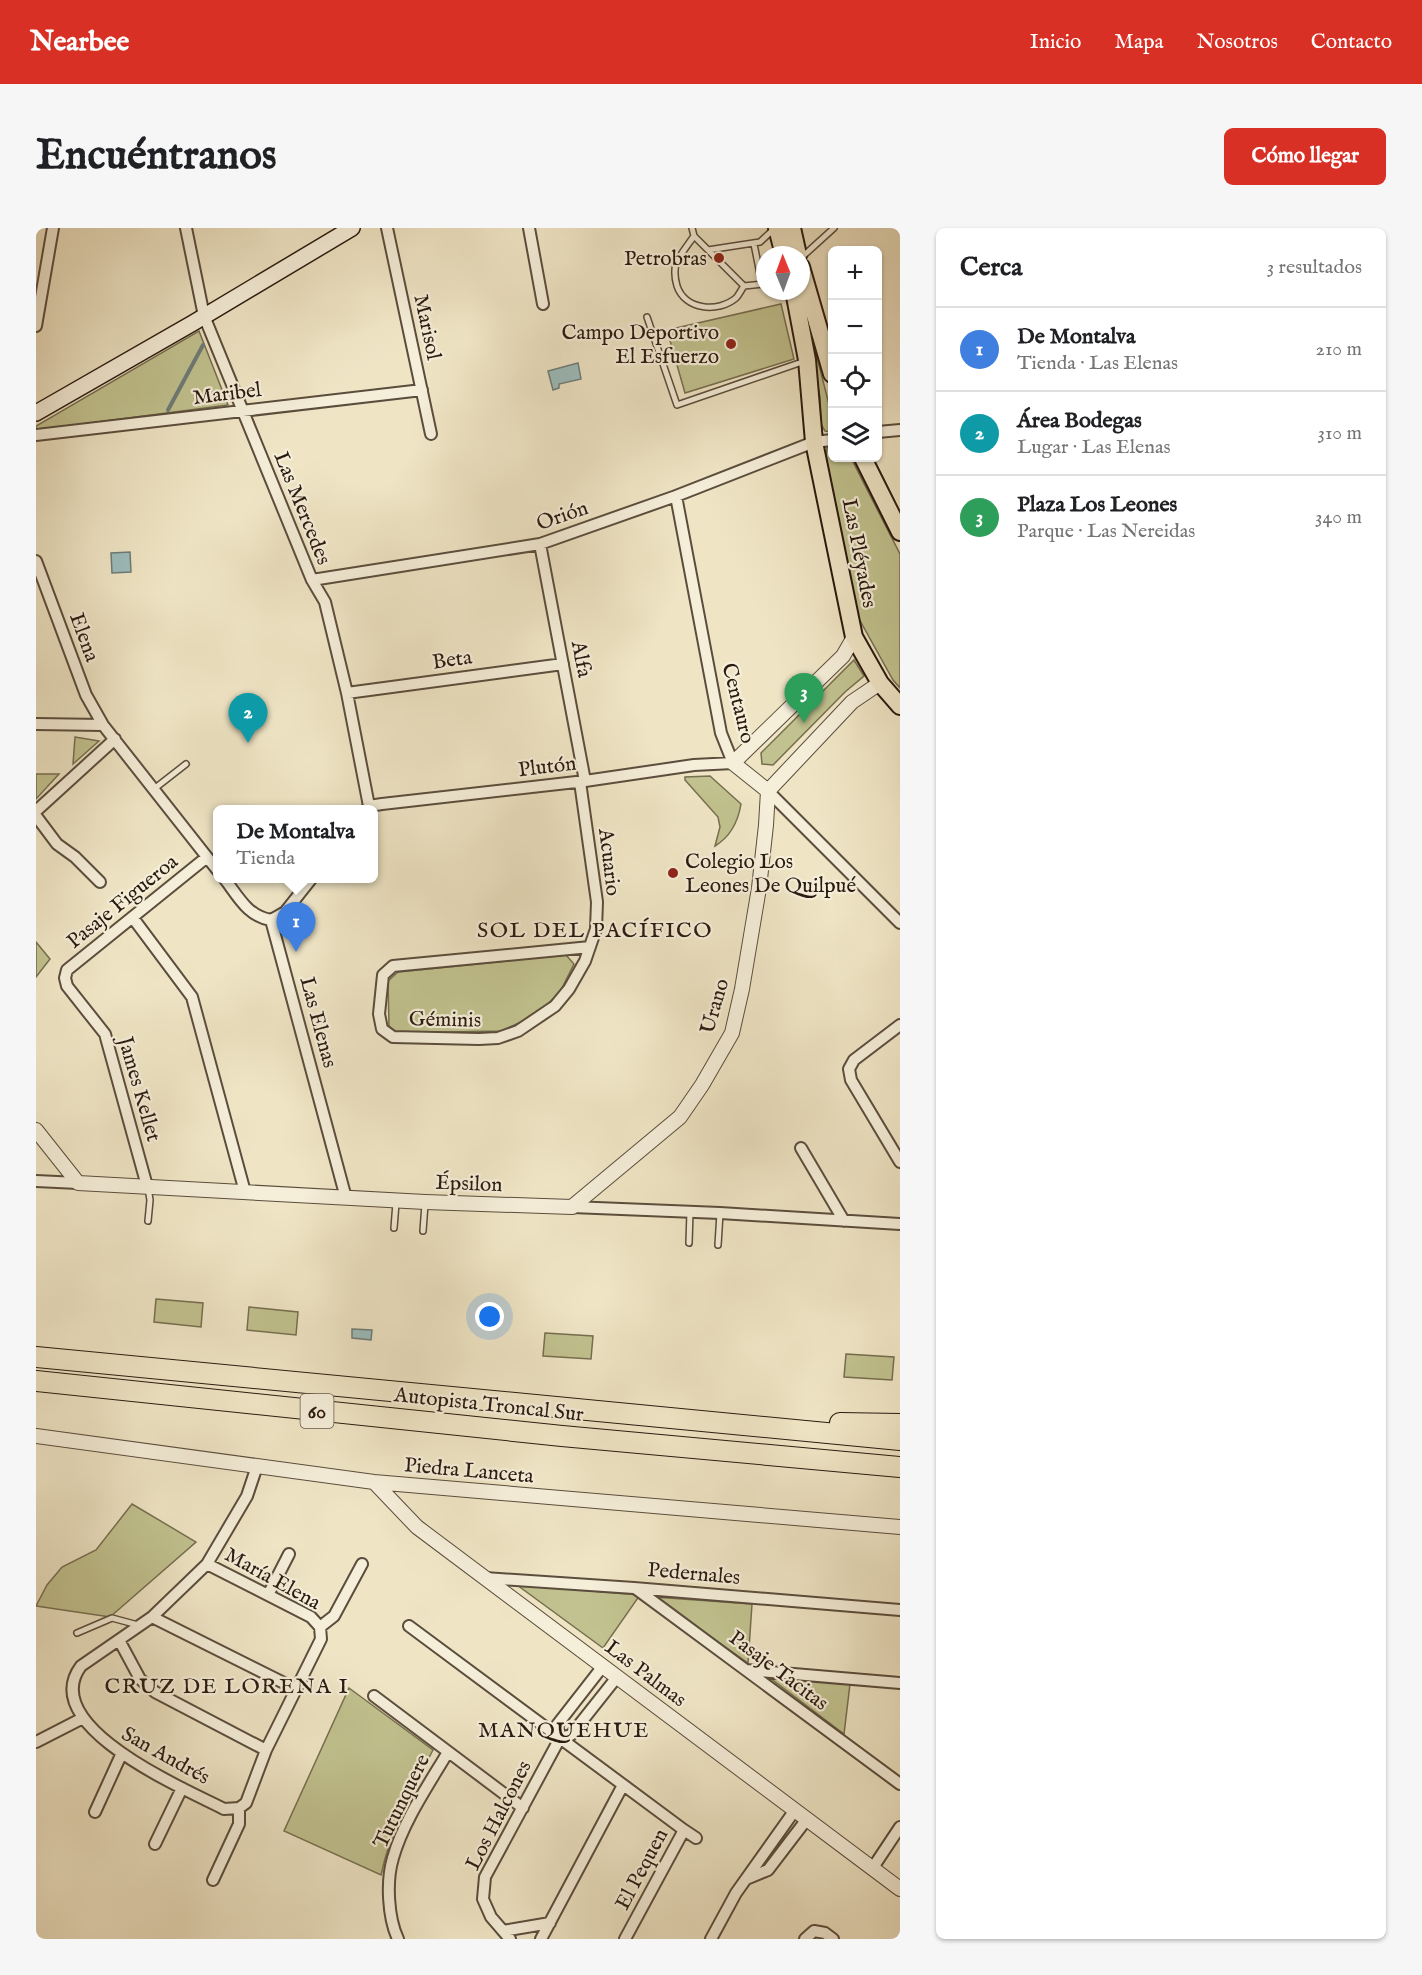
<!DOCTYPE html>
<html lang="es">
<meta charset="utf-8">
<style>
body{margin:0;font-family:"IM FELL English",serif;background:#f6f6f6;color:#202124}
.controls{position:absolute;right:18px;top:18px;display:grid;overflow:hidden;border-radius:9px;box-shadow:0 2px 4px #0004}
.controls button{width:54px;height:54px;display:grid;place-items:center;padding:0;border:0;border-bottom:2px solid #e0e0e0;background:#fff;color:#202124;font:30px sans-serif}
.compass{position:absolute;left:720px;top:18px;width:54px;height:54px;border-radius:50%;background:#fff;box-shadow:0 2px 4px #0004;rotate:359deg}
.you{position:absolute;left:454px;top:1089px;width:21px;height:21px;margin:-15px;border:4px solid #fff;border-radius:50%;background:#1a73e8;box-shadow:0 0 0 9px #1a73e833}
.badge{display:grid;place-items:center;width:39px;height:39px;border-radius:50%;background:#d93025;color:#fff;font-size:20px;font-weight:700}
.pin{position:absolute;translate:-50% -50px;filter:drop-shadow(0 2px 3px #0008)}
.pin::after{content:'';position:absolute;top:32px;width:21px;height:18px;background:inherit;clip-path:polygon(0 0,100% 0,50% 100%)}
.popup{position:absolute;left:177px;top:577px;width:165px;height:78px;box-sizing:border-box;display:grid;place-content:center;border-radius:9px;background:#fff;filter:drop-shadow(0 2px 4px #0005);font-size:20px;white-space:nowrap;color:#757577}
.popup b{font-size:22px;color:#202124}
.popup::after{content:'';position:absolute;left:50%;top:100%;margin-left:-12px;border:12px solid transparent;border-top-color:#fff}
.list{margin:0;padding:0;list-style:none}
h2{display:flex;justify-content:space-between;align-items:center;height:78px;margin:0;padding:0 24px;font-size:26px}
h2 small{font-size:20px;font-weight:400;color:#757577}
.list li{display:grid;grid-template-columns:39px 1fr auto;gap:18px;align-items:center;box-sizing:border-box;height:84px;padding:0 24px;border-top:2px solid #e0e0e0}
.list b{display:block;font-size:22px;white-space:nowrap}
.list p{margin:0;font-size:20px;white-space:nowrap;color:#757577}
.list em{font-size:20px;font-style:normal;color:#757577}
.icon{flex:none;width:33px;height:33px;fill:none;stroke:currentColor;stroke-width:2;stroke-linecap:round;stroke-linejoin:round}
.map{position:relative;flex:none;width:864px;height:1711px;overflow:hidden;border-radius:9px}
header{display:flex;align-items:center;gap:36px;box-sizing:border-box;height:84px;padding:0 30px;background:#d93025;color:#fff}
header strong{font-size:28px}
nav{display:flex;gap:33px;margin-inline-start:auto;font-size:21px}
.intro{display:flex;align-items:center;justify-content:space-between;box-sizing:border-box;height:144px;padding:0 36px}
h1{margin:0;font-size:42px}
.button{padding:15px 27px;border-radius:9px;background:#d93025;color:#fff;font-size:21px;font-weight:700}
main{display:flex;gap:36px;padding:0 36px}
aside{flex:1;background:#fff;border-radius:9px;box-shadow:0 2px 4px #0004}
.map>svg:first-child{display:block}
</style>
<header>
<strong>Nearbee</strong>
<nav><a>Inicio</a><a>Mapa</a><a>Nosotros</a><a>Contacto</a></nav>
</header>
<div class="intro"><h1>Encuéntranos</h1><a class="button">Cómo llegar</a></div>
<main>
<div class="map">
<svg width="864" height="1711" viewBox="0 0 864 1711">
<rect width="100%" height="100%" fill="#efe5c5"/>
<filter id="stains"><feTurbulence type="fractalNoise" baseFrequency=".00333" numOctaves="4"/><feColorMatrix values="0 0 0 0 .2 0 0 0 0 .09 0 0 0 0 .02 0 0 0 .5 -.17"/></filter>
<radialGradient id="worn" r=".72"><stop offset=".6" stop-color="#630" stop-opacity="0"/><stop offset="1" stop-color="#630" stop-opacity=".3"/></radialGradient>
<path fill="#c1c28f" stroke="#766e50" stroke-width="1.5" d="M764 63 796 188V204L789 203 785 196 784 169Z
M745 76 758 131 649 165 631 102Z
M163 103 192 177 0 202V198Z
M796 219V230H815L864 326V460L857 452 822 389 790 228 791 220Z
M818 432 828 448 809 464 737 537 726 536 725 525Z
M39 509 63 513 37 536Z
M0 546H23L0 571Z
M674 548 705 576C702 594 694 609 679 618L684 599 682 589 649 552V549Z
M0 714 14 731 0 749Z
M530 727 538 736 523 766 496 789 465 803 360 805 353 798 352 753 362 744Z
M120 1071 167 1075 165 1099 118 1094Z
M213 1079 262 1084 260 1107 211 1102Z
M509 1105 557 1108 555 1131 507 1128Z
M810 1126 858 1129 856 1152 808 1149Z
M96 1276 160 1314 74 1389 0 1378 11 1357 26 1339 60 1322Z
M481 1357 604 1367 567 1420Z
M618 1369 716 1376 712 1435Z
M734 1450 814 1456 808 1506Z
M313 1460 397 1522C375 1564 355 1600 345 1647L248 1603Z"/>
<path fill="#9cbdbd" stroke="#6e7c78" stroke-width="1.5" d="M542 135 545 151 523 156V160L517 162 512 143Z
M94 324 95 344 76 345 75 325Z
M316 1101 336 1102 335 1112 316 1110Z"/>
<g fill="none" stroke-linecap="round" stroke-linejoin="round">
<path stroke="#6e7c78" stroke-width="4" d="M132 182 167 117"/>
<g stroke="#5b4d3d" stroke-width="8">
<path id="service" d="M656 0 658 8 708 58
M658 8C652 17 644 26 640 36 638 43 639 51 641 58 649 82 682 85 700 70 703 67 705 62 708 58
M718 16 726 56
M672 22 724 14 739 0
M766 29 798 0
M708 58 727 56
M611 89 641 177 769 133
M118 561 150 536
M112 960 114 972 112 993
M358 1000 360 975
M387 1003 389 976
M653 1015 654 984
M682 1017 684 985
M41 1405 76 1390 102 1397"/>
</g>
<g stroke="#5b4d3d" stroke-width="14">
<path id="minor" d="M150 0 168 88 276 352 289 374 311 465 333 578
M351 0 395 206
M493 0 507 76
M0 98 17 0
M842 204 864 202
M0 207 386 162
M504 316 549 553
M0 333 50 467 67 497 182 643
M276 352 504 316 640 268 778 214 796 212
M311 465 527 436
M0 496 67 497
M544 554 561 674 560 701 549 733 533 761 519 778 482 803 462 810 443 811 357 809 346 801 343 786 347 747 357 738 554 719
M732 563 864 695
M330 582 333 578 346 576 549 553 658 537 697 535 685 505 640 268
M0 583 79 511
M0 588 21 616 39 629 64 654
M188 650C202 668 211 688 235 692
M97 690 156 769 209 964
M235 692 310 970
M235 692 249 684 276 650
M864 797 818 832 813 841 815 852 864 934
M765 920 808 993
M0 953 42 955
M111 958 69 806 31 758 29 750 31 742 171 629
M536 979 684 985 864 996
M171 1336 275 1389 284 1399
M449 1350 598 1360 864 1382
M599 1360 864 1556
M232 1367 253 1326
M116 1389 260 1461
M373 1398 648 1602
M284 1399 298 1388 326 1336
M83 1412 104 1451 119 1464 230 1522
M710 1442 864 1455
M338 1468 487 1580
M524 1510 535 1507 581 1449
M0 1514 45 1491
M203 1580 188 1581C149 1561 0 1498 45 1438L116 1389 171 1336 211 1268 221 1238
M203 1580 210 1575 230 1522 285 1411 284 1399
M59 1584 85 1527
M119 1616 146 1560
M836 1641 864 1599
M710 1651 732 1642 771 1591
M177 1652 203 1596V1580
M467 1703 514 1695
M362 1711C352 1690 350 1653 357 1630 367 1594 393 1556 412 1524
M474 1711 455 1689 447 1671 449 1649 524 1510 521 1497 567 1438
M505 1711 587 1557
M589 1711 648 1602 660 1610
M675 1711 700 1665 759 1582
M769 1711 778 1703 789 1705 797 1711"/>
</g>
<g stroke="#5b4d3d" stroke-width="16">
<path id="tertiary" d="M732 563 697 535 807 428 818 409
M732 563 816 474 844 455
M0 902 42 955 389 974 536 979 644 889 666 857 696 805 706 761 723 660 730 597 732 563
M0 1208 338 1254 864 1299
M338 1254 381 1299 864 1661"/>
</g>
<g stroke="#2a1a10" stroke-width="18">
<path id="secondary" d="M0 185 157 95 316 0"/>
</g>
<g stroke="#2a1a10" stroke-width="20">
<path id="primary" d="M741 0 748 27
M756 0 762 27
M765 39 796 146
M758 63 771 132 778 214 818 409 844 455 864 478
M827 230 864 304"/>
</g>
<g stroke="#2a1a10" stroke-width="22">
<path id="motorway" d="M0 1129 864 1212
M0 1153 526 1208 864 1239
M804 1195 864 1196"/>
</g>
<use href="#service" stroke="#f5eed9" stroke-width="5"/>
<use href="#minor" stroke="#f5eed9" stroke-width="10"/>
<use href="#tertiary" stroke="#f5eed9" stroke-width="14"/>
<use href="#secondary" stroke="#f5eed9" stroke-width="15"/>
<use href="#primary" stroke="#efe5c5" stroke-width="16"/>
<use href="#motorway" stroke="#efe5c5" stroke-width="20"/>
</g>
<g fill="#8f2418" stroke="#f5eed9" stroke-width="2">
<circle cx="683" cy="30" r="6"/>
<circle cx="695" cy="116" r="6"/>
<circle cx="637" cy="645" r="6"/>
</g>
<g text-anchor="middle" stroke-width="4.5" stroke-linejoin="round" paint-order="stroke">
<rect fill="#f5eed9" stroke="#675a4c" stroke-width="1.5" x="264.5" y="1166" width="33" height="34" rx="4.5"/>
<g font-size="20" font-weight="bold" fill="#2a1a10">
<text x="281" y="1190">60</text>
</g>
<g font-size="21" fill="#2a1a10" stroke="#f5eed9" text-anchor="end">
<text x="671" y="37">Petrobras</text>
<text x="683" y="111">Campo Deportivo<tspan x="683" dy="24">El Esfuerzo</tspan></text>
<text x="649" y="640" text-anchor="start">Colegio Los<tspan x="649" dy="24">Leones De Quilpué</tspan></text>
</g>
<g font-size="21" fill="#2a1a10" stroke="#f5eed9">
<text transform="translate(392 99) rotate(78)" y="7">Marisol</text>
<text transform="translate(191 165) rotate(-7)" y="7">Maribel</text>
<text transform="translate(267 280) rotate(68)" y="7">Las Mercedes</text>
<text transform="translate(526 287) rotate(-19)" y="7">Orión</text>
<text transform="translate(824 325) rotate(79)" y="7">Las Pléyades</text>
<text transform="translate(49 409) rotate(70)" y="7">Elena</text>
<text transform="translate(416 431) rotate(-8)" y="7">Beta</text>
<text transform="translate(546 431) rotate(79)" y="7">Alfa</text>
<text transform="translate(703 475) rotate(76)" y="7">Centauro</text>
<text transform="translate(511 538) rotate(-7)" y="7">Plutón</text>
<text transform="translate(574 634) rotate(83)" y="7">Acuario</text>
<text transform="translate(86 673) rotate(-39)" y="7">Pasaje Figueroa</text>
<text transform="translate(678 778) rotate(-74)" y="7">Urano</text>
<text transform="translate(409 791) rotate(1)" y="7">Géminis</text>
<text transform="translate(283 794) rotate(75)" y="7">Las Elenas</text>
<text transform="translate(104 861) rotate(74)" y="7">James Kellet</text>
<text transform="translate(433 955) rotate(2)" y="7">Épsilon</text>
<text transform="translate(453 1176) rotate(6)" y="7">Autopista Troncal Sur</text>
<text transform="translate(433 1242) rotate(5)" y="7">Piedra Lanceta</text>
<text transform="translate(658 1345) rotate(5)" y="7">Pedernales</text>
<text transform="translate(237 1350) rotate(29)" y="7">María Elena</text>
<text transform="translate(743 1442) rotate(37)" y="7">Pasaje Tacitas</text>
<text transform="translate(610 1445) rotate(37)" y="7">Las Palmas</text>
<text transform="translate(130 1527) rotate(29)" y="7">San Andrés</text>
<text transform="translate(365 1573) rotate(-64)" y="7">Tutunquere</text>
<text transform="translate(462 1587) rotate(-63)" y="7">Los Halcones</text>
<text transform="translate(605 1641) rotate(-62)" y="7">El Pequen</text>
</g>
<g font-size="22" letter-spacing="1.5" fill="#2a1a10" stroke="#f5eed9">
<text x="559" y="709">SOL DEL PACÍFICO</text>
<text x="191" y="1465">CRUZ DE LORENA I</text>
<text x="528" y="1509">MANQUEHUE</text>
</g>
</g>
<rect width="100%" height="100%" filter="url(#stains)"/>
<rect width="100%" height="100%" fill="url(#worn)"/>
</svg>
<div class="controls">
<button>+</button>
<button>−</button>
<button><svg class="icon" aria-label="locate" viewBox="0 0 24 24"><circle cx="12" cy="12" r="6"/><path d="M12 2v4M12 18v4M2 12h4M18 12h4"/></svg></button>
<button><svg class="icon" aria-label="layers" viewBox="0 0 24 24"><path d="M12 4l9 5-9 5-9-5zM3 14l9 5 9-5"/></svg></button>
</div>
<svg class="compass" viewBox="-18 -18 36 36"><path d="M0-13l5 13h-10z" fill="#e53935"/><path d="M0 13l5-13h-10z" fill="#757577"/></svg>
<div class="you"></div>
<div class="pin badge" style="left:260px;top:724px;background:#3f7fe0">1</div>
<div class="popup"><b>De Montalva</b>Tienda</div>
<div class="pin badge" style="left:212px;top:515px;background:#0f9aa8">2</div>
<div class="pin badge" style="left:768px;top:495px;background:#2e9e5b">3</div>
</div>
<aside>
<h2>Cerca<small>3 resultados</small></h2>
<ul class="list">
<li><span class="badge" style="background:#3f7fe0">1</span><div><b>De Montalva</b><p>Tienda · Las Elenas</p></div><em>210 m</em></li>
<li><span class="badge" style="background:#0f9aa8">2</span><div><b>Área Bodegas</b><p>Lugar · Las Elenas</p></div><em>310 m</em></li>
<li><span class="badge" style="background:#2e9e5b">3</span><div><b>Plaza Los Leones</b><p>Parque · Las Nereidas</p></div><em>340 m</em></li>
</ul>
</aside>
</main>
